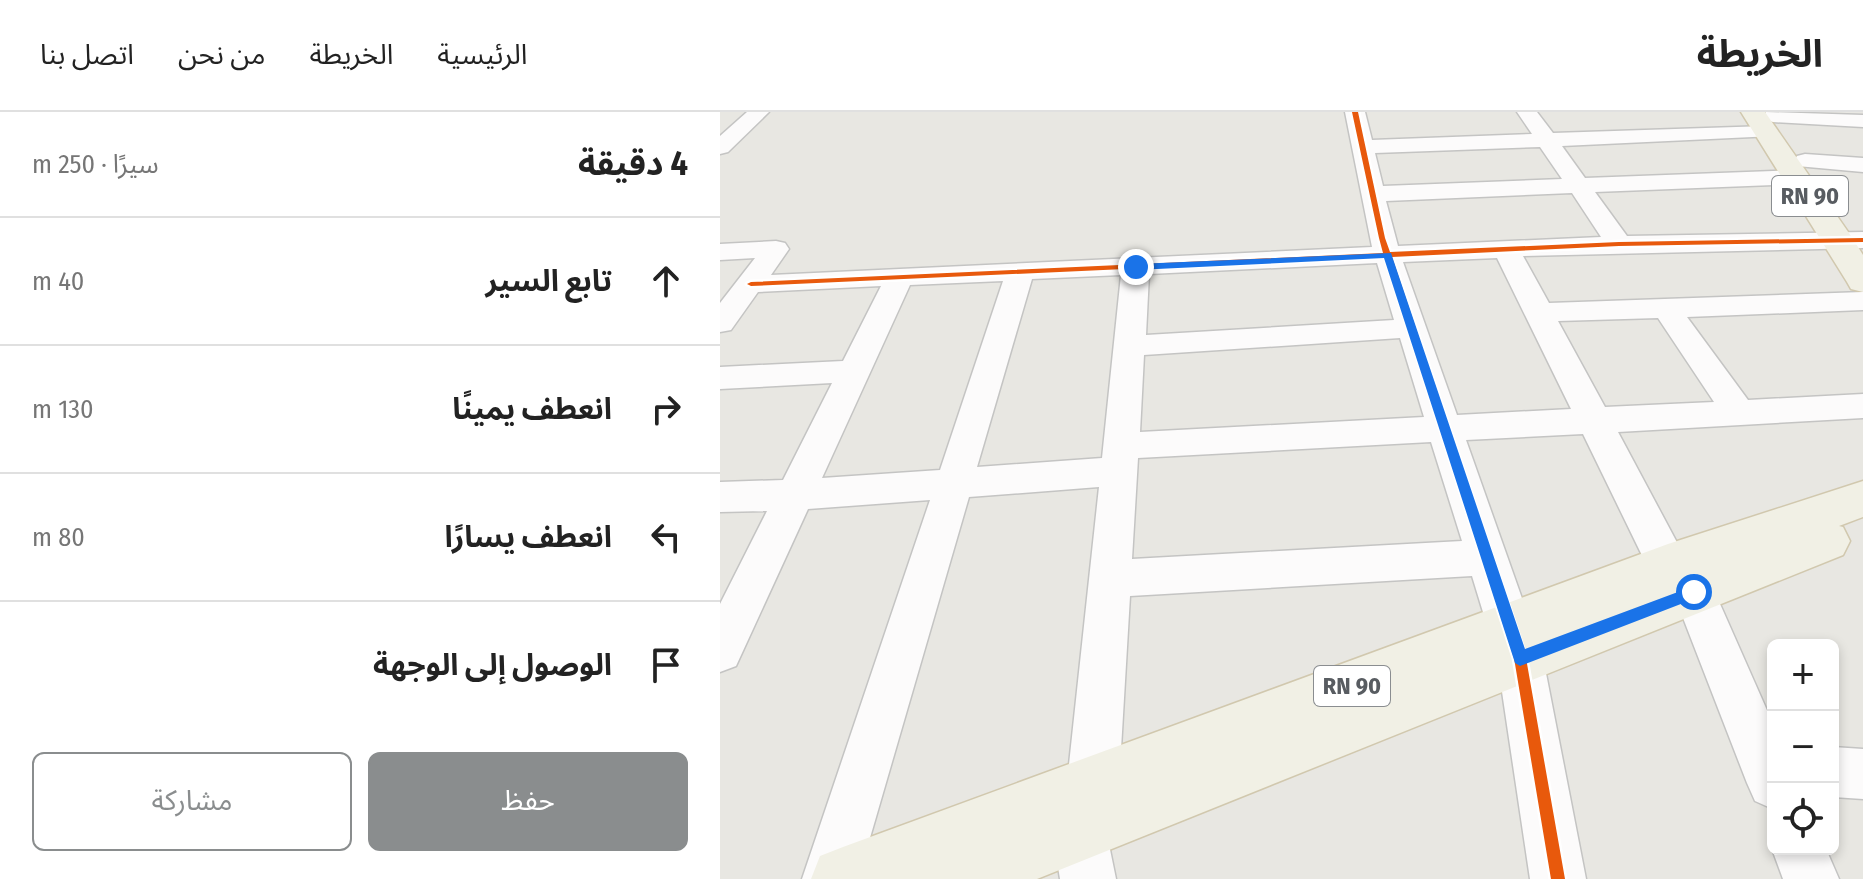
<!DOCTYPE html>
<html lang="ar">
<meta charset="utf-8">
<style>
body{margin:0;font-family:"Fira Sans Condensed","Noto Sans Arabic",sans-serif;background:#f6f6f6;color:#222;direction:rtl}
.controls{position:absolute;right:24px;bottom:24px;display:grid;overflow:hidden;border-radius:12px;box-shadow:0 4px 12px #0003}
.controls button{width:72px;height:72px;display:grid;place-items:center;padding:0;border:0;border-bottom:2px solid #e0e0e0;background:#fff;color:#222;font:40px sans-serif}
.stop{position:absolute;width:24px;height:24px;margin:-18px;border:6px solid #1a73e8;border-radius:50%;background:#fff}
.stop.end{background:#1a73e8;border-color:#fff;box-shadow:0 2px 8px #0008}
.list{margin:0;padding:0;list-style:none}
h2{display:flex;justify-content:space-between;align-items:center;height:104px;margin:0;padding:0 32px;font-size:34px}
h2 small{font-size:26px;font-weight:400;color:#767676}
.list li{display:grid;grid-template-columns:52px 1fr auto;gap:24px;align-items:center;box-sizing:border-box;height:128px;padding:0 32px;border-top:2px solid #e0e0e0}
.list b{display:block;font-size:30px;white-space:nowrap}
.list em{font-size:26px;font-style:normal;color:#767676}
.actions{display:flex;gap:16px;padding:24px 32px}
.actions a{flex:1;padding:18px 0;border:2px solid #8a8d8e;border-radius:12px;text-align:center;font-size:28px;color:#8a8d8e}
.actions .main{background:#8a8d8e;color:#fff}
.icon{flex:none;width:44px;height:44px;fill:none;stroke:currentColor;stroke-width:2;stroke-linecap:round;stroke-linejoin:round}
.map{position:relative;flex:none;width:1143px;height:767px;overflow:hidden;direction:ltr}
header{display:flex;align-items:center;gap:48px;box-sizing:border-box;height:112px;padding:0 40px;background:#fff;border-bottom:2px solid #e0e0e0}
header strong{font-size:38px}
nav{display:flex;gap:44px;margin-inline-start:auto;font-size:28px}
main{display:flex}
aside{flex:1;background:#fff}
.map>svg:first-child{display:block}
</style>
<header>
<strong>الخريطة</strong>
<nav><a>الرئيسية</a><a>الخريطة</a><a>من نحن</a><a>اتصل بنا</a></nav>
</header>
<main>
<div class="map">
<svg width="1143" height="767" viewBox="0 0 1143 767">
<rect width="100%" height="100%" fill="#e8e7e2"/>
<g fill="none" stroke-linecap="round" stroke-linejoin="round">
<g stroke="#c4c4c3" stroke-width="3">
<path id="minor" d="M27 0H49L8 40 0 42V24Z
M625 0H645L652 28 812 22 797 0H817L833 21 1047 14 1058 20 1054 24 842 34 865 66 1077 58 1085 60 1089 65 1085 70 1077 72 875 80 907 124 1143 120V136L803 144 829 191 1143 180V198L967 205 1028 288 1143 282V306L898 320 969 453 963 465 974 461 989 467 1053 612V697L1035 689 1027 671 953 480 959 467 948 471 933 466 863 322 746 328 823 546 866 767H810L777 546 752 464 410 484 399 671 391 689 373 697 355 689 347 671 379 375 249 385 138 767H82L210 388 88 397 16 554 0 560V492L47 399 0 400V370L63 368 112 271 0 277V255L123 249 161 174 38 180 11 218 0 220V191L35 146 0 148V132L56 129 65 131 69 137 51 163 652 135ZM820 35 842 67 663 74 655 41ZM852 81 881 125 678 134 666 89ZM777 146 851 297 737 303 683 150ZM657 151 674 208 426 223 429 162ZM401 163 382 346 257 355 312 167ZM283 169 220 358 102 366 190 173ZM938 206 994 290 885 295 838 209ZM680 226 704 305 420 320 424 243ZM711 330 742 429 412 447 418 346Z
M1046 0 1143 3V15L1053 10 1046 8 1043 4Z
M1085 42 1143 46V60L1077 54 1074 49 1077 44Z
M1113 635 1143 637V687L1113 685Z
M359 691 378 699 386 718 396 767H340L332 718 340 699Z
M1053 734V737H1106L1119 767H1063L1052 737Z"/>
</g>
<g stroke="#d1c8ae" stroke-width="3">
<path id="major" d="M1021 0H1045L1133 127 1143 143V180L1131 177 1127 170Z
M1143 369V405L1119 414 1123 415 1130 429 1123 443 317 767H91L100 744 123 735 948 432Z"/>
</g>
<use href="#minor" fill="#fcfbfb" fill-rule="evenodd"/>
<use href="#major" fill="#f1f0e5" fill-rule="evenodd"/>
<g stroke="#fff" stroke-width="5">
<path id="cycleway" d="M632 0H638L665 126 670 140 899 130 1143 126V130L899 134 672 145 806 546 845 767H831L794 546 665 145 31 174 27 172 31 170 663 141 659 126Z"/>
</g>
<use href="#cycleway" fill="#e8590c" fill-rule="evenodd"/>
</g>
<path fill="#1a73e8" d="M671 141 805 537 974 474 981 480 979 485 800 554 795 551 664 146 416 158 412 155 416 152Z"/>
<g text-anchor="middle" stroke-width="6" stroke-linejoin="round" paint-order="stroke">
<g fill="#fff" stroke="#8a8d90" stroke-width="2">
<rect x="1052" y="64" width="76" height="40" rx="6"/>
<rect x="594" y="554" width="76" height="40" rx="6"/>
</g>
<g font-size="24" font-weight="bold" fill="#585c61">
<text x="1090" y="92">RN 90</text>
<text x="632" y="582">RN 90</text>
</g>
</g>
</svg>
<div class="controls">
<button>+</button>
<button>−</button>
<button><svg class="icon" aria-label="locate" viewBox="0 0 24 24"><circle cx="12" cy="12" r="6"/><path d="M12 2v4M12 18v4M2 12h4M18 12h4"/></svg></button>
</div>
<div class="stop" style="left:974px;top:480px"></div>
<div class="stop end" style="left:416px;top:155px"></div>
</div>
<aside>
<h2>4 دقيقة<small>سيرًا · 250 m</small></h2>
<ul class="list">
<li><svg class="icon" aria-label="ahead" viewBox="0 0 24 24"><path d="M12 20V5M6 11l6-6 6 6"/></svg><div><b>تابع السير</b></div><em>40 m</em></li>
<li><svg class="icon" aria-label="right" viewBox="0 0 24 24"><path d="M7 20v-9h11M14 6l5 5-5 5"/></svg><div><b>انعطف يمينًا</b></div><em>130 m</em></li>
<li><svg class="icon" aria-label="left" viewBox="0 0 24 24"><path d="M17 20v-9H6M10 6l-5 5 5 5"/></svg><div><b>انعطف يسارًا</b></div><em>80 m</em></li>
<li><svg class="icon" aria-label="arrive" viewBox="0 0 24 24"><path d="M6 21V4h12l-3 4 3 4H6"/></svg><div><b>الوصول إلى الوجهة</b></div></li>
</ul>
<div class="actions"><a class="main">حفظ</a><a>مشاركة</a></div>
</aside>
</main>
